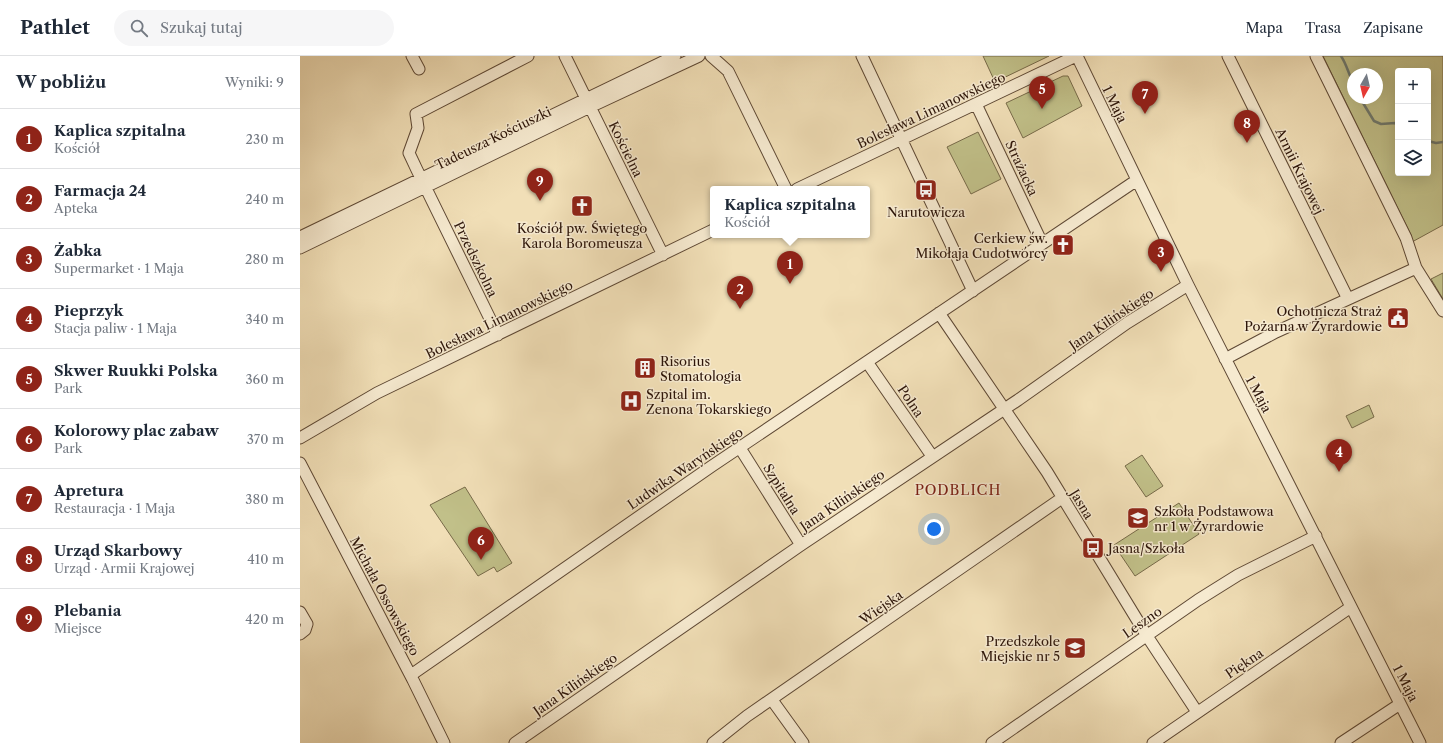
<!DOCTYPE html>
<html lang="pl">
<meta charset="utf-8">
<style>
body{margin:0;font-family:"Libre Caslon Text",serif;background:#f6f6f7;color:#1f2937}
.controls{position:absolute;right:12px;top:12px;display:grid;overflow:hidden;border-radius:4px;box-shadow:0 4px 16px #0002}
.controls button{width:36px;height:36px;display:grid;place-items:center;padding:0;border:0;border-bottom:1px solid #e0e1e3;background:#fff;color:#1f2937;font:20px sans-serif}
.compass{position:absolute;left:1047px;top:12px;width:36px;height:36px;border-radius:50%;background:#fff;box-shadow:0 4px 16px #0002;rotate:188deg}
.you{position:absolute;left:634px;top:473px;width:14px;height:14px;margin:-10px;border:3px solid #fff;border-radius:50%;background:#1a73e8;box-shadow:0 0 0 6px #1a73e833}
.badge{display:grid;place-items:center;width:26px;height:26px;border-radius:50%;background:#8f2418;color:#fff;font-size:13px;font-weight:700}
.pin{position:absolute;translate:-50% -33px;filter:drop-shadow(0 1px 2px #0008)}
.pin::after{content:'';position:absolute;top:21px;width:14px;height:12px;background:inherit;clip-path:polygon(0 0,100% 0,50% 100%)}
.popup{position:absolute;left:410px;top:130px;width:160px;height:52px;box-sizing:border-box;display:grid;place-content:center;border-radius:4px;background:#fff;filter:drop-shadow(0 1px 3px #0005);font-size:13px;white-space:nowrap;color:#747a83}
.popup b{font-size:15px;color:#1f2937}
.popup::after{content:'';position:absolute;left:50%;top:100%;margin-left:-8px;border:8px solid transparent;border-top-color:#fff}
.list{margin:0;padding:0;list-style:none}
h2{display:flex;justify-content:space-between;align-items:center;height:52px;margin:0;padding:0 16px;font-size:17px}
h2 small{font-size:13px;font-weight:400;color:#747a83}
.list li{display:grid;grid-template-columns:26px 1fr auto;gap:12px;align-items:center;box-sizing:border-box;height:60px;padding:0 16px;border-top:1px solid #e0e1e3}
.list b{display:block;font-size:15px;white-space:nowrap}
.list p{margin:0;font-size:13px;white-space:nowrap;color:#747a83}
.list em{font-size:13px;font-style:normal;color:#747a83}
.icon{flex:none;width:22px;height:22px;fill:none;stroke:currentColor;stroke-width:2;stroke-linecap:round;stroke-linejoin:round}
.map{position:relative;flex:none;width:1143px;height:687px;overflow:hidden}
header{display:flex;align-items:center;gap:24px;box-sizing:border-box;height:56px;padding:0 20px;background:#fff;border-bottom:1px solid #e0e1e3}
header strong{font-size:19px}
nav{display:flex;gap:22px;margin-inline-start:auto;font-size:14px}
.search{width:280px;height:36px;background:#f6f6f7;display:flex;align-items:center;gap:10px;box-sizing:border-box;padding:0 14px;border-radius:22px;color:#747a83;font-size:15px}
main{display:flex}
aside{flex:1;background:#fff}
.map>svg:first-child{display:block}
</style>
<header>
<strong>Pathlet</strong>
<div class="search"><svg class="icon" aria-label="search" viewBox="0 0 24 24"><circle cx="10" cy="10" r="6"/><path d="M15 15l6 6"/></svg>Szukaj tutaj</div>
<nav><a>Mapa</a><a>Trasa</a><a>Zapisane</a></nav>
</header>
<main>
<aside>
<h2>W pobliżu<small>Wyniki: 9</small></h2>
<ul class="list">
<li><span class="badge">1</span><div><b>Kaplica szpitalna</b><p>Kościół</p></div><em>230 m</em></li>
<li><span class="badge">2</span><div><b>Farmacja 24</b><p>Apteka</p></div><em>240 m</em></li>
<li><span class="badge">3</span><div><b>Żabka</b><p>Supermarket · 1 Maja</p></div><em>280 m</em></li>
<li><span class="badge">4</span><div><b>Pieprzyk</b><p>Stacja paliw · 1 Maja</p></div><em>340 m</em></li>
<li><span class="badge">5</span><div><b>Skwer Ruukki Polska</b><p>Park</p></div><em>360 m</em></li>
<li><span class="badge">6</span><div><b>Kolorowy plac zabaw</b><p>Park</p></div><em>370 m</em></li>
<li><span class="badge">7</span><div><b>Apretura</b><p>Restauracja · 1 Maja</p></div><em>380 m</em></li>
<li><span class="badge">8</span><div><b>Urząd Skarbowy</b><p>Urząd · Armii Krajowej</p></div><em>410 m</em></li>
<li><span class="badge">9</span><div><b>Plebania</b><p>Miejsce</p></div><em>420 m</em></li>
</ul>
</aside>
<div class="map">
<svg width="1143" height="687" viewBox="0 0 1143 687">
<rect width="100%" height="100%" fill="#f1dfb7"/>
<filter id="stains"><feTurbulence type="fractalNoise" baseFrequency=".005" numOctaves="4"/><feColorMatrix values="0 0 0 0 .2 0 0 0 0 .09 0 0 0 0 .02 0 0 0 .5 -.17"/></filter>
<radialGradient id="worn" r=".72"><stop offset=".6" stop-color="#630" stop-opacity="0"/><stop offset="1" stop-color="#630" stop-opacity=".3"/></radialGradient>
<path fill="#c1c089" stroke="#776a49" fill-rule="evenodd" d="M683 0H749L695 26Z
M1023 0H1143V169L1112 186 1111 179ZM1098 15H1128V117H1098ZM1053 18H1077V42H1053Z
M763 20H768L782 50 723 82 706 47Z
M678 76 701 123 671 138 647 91Z
M1143 217V243L1131 223Z
M1069 349 1074 361 1052 372 1046 360Z
M842 399 863 430 846 441 825 410Z
M165 431 212 507 197 516 194 511 178 520 130 449Z
M879 447 899 478 835 520 814 489Z"/>
<g fill="none" stroke-linecap="round" stroke-linejoin="round">
<path stroke="#6f796e" stroke-width="2.5" d="M1041 0C1047 9 1048 17 1053 26
M1060 42 1074 65 1081 68 1095 67 1098 70
M1128 85 1136 87 1143 86"/>
<g stroke="#5e4834" stroke-width="13">
<path id="minor" d="M112 0 119 13
M265 0 363 199
M411 0 428 15 486 133
M562 0 673 235
M777 0 888 229 1120 687
M928 0 1048 243
M1016 0 1106 182 1116 212 1143 255
M676 48 742 187
M497 133 776 0
M0 181 375 0
M0 192 290 51 399 0
M639 257 747 416 847 580 897 656
M198 279 117 114 109 97 118 72 116 58 228 0
M925 303 976 276 1116 212
M567 306 632 400
M0 382 77 337 413 174
M440 392 501 489
M0 407 113 624 144 687
M0 556 7 568 5 574 0 578
M111 619 412 410 837 124
M472 644 503 687
M215 687 501 489 718 344 827 267 888 229
M413 687 447 660 762 442
M692 687 898 544 938 519 1016 480
M853 687 1051 551
M1041 687 1100 648"/>
</g>
<use href="#minor" stroke="#f6ead0" stroke-width="11"/>
</g>
<defs>
<g id="bus-square" transform="scale(1.15)"><rect x="-9" y="-9" width="18" height="18" rx="4" fill="#8f2418" stroke="#f6ead0"/><path d="M-5-6H5V4H4V6H2V4H-2V6H-4V4H-5ZM-3.5-4V0h7V-4ZM-3.5 1.2v1.5H-2V1.2ZM2 1.2v1.5H3.5V1.2Z" fill="#fff"/></g>
<g id="church-square" transform="scale(1.15)"><rect x="-9" y="-9" width="18" height="18" rx="4" fill="#8f2418" stroke="#f6ead0"/><path d="M-1.2-6h2.4v3.5h3.3v2.4h-3.3V6h-2.4V-.1h-3.3v-2.4h3.3Z" fill="#fff"/></g>
<g id="civic-square" transform="scale(1.15)"><rect x="-9" y="-9" width="18" height="18" rx="4" fill="#8f2418" stroke="#f6ead0"/><path d="M-.6-6.5H3V-4.5H.6V-3L4-1V1h2V6H-6V1h2V-1L-.6-3ZM-1.2 2.5V6h2.4V2.5Z" fill="#fff"/></g>
<g id="building-square" transform="scale(1.15)"><rect x="-9" y="-9" width="18" height="18" rx="4" fill="#8f2418" stroke="#f6ead0"/><path d="M-4-6H4V6H1V3H-1V6H-4ZM-2.5-4.3h1.7v1.8h-1.7ZM.8-4.3h1.7v1.8H.8ZM-2.5-1h1.7V.8h-1.7ZM.8-1h1.7V.8H.8Z" fill="#fff"/></g>
<g id="hospital-square" transform="scale(1.15)"><rect x="-9" y="-9" width="18" height="18" rx="4" fill="#8f2418" stroke="#f6ead0"/><path d="M-5-5h3v3.5h4V-5h3V5h-3V1.5h-4V5h-3Z" fill="#fff"/></g>
<g id="school-square" transform="scale(1.15)"><rect x="-9" y="-9" width="18" height="18" rx="4" fill="#8f2418" stroke="#f6ead0"/><path d="M0-5L7-2L0 1L-7-2ZM-4 1L0 2.5L4 1V4Q0 6-4 4Z" fill="#fff"/></g>
</defs>
<g fill-rule="evenodd">
<use href="#bus-square" x="626" y="134"/>
<use href="#church-square" x="282" y="150"/>
<use href="#church-square" x="763" y="189"/>
<use href="#civic-square" x="1098" y="262"/>
<use href="#building-square" x="345" y="312"/>
<use href="#hospital-square" x="331" y="345"/>
<use href="#school-square" x="838" y="462"/>
<use href="#bus-square" x="793" y="492"/>
<use href="#school-square" x="775" y="592"/>
</g>
<g text-anchor="middle" stroke-width="3" stroke-linejoin="round" paint-order="stroke">
<g font-size="13" fill="#2d1509" stroke="#f6ead0">
<text transform="translate(815 48) rotate(64)" y="5">1 Maja</text>
<text transform="translate(631 54) rotate(-25)" y="5">Bolesława Limanowskiego</text>
<text transform="translate(193 82) rotate(-26)" y="5">Tadeusza Kościuszki</text>
<text transform="translate(326 93) rotate(64)" y="5">Kościelna</text>
<text transform="translate(722 112) rotate(65)" y="5">Strażacka</text>
<text transform="translate(1000 115) rotate(64)" y="5">Armii Krajowej</text>
<text transform="translate(176 203) rotate(64)" y="5">Przedszkolna</text>
<text transform="translate(199 263) rotate(-26)" y="5">Bolesława Limanowskiego</text>
<text transform="translate(811 263) rotate(-34)" y="5">Jana Kilińskiego</text>
<text transform="translate(959 338) rotate(62)" y="5">1 Maja</text>
<text transform="translate(611 345) rotate(56)" y="5">Polna</text>
<text transform="translate(385 412) rotate(-34)" y="5">Ludwika Waryńskiego</text>
<text transform="translate(482 433) rotate(58)" y="5">Szpitalna</text>
<text transform="translate(542 444) rotate(-34)" y="5">Jana Kilińskiego</text>
<text transform="translate(782 448) rotate(58)" y="5">Jasna</text>
<text transform="translate(85 540) rotate(62)" y="5">Michała Ossowskiego</text>
<text transform="translate(581 551) rotate(-35)" y="5">Wiejska</text>
<text transform="translate(842 566) rotate(-35)" y="5">Leszno</text>
<text transform="translate(944 607) rotate(-34)" y="5">Piękna</text>
<text transform="translate(1106 627) rotate(63)" y="5">1 Maja</text>
<text transform="translate(275 628) rotate(-35)" y="5">Jana Kilińskiego</text>
</g>
<g font-size="13" fill="#2d1509" stroke="#f6ead0" text-anchor="start">
<text x="626" y="161" text-anchor="middle">Narutowicza</text>
<text x="282" y="177" text-anchor="middle">Kościół pw. Świętego<tspan x="282" dy="15">Karola Boromeusza</tspan></text>
<text x="748" y="187" text-anchor="end">Cerkiew św.<tspan x="748" dy="15">Mikołaja Cudotwórcy</tspan></text>
<text x="1082" y="260" text-anchor="end">Ochotnicza Straż<tspan x="1082" dy="15">Pożarna w Żyrardowie</tspan></text>
<text x="360" y="310">Risorius<tspan x="360" dy="15">Stomatologia</tspan></text>
<text x="346" y="343">Szpital im.<tspan x="346" dy="15">Zenona Tokarskiego</tspan></text>
<text x="854" y="460">Szkoła Podstawowa<tspan x="854" dy="15">nr 1 w Żyrardowie</tspan></text>
<text x="808" y="497">Jasna/Szkoła</text>
<text x="760" y="590" text-anchor="end">Przedszkole<tspan x="760" dy="15">Miejskie nr 5</tspan></text>
</g>
<g font-size="14" letter-spacing="1" fill="#7a1f14" stroke="#f6ead0">
<text x="658" y="439">PODBLICH</text>
</g>
</g>
<rect width="100%" height="100%" filter="url(#stains)"/>
<rect width="100%" height="100%" fill="url(#worn)"/>
</svg>
<div class="controls">
<button>+</button>
<button>−</button>
<button><svg class="icon" aria-label="layers" viewBox="0 0 24 24"><path d="M12 4l9 5-9 5-9-5zM3 14l9 5 9-5"/></svg></button>
</div>
<svg class="compass" viewBox="-18 -18 36 36"><path d="M0-13l5 13h-10z" fill="#e53935"/><path d="M0 13l5-13h-10z" fill="#747a83"/></svg>
<div class="you"></div>
<div class="pin badge" style="left:490px;top:228px">1</div>
<div class="popup"><b>Kaplica szpitalna</b>Kościół</div>
<div class="pin badge" style="left:440px;top:253px">2</div>
<div class="pin badge" style="left:861px;top:216px">3</div>
<div class="pin badge" style="left:1039px;top:416px">4</div>
<div class="pin badge" style="left:742px;top:53px">5</div>
<div class="pin badge" style="left:181px;top:504px">6</div>
<div class="pin badge" style="left:845px;top:58px">7</div>
<div class="pin badge" style="left:947px;top:87px">8</div>
<div class="pin badge" style="left:240px;top:145px">9</div>
</div>
</main>
